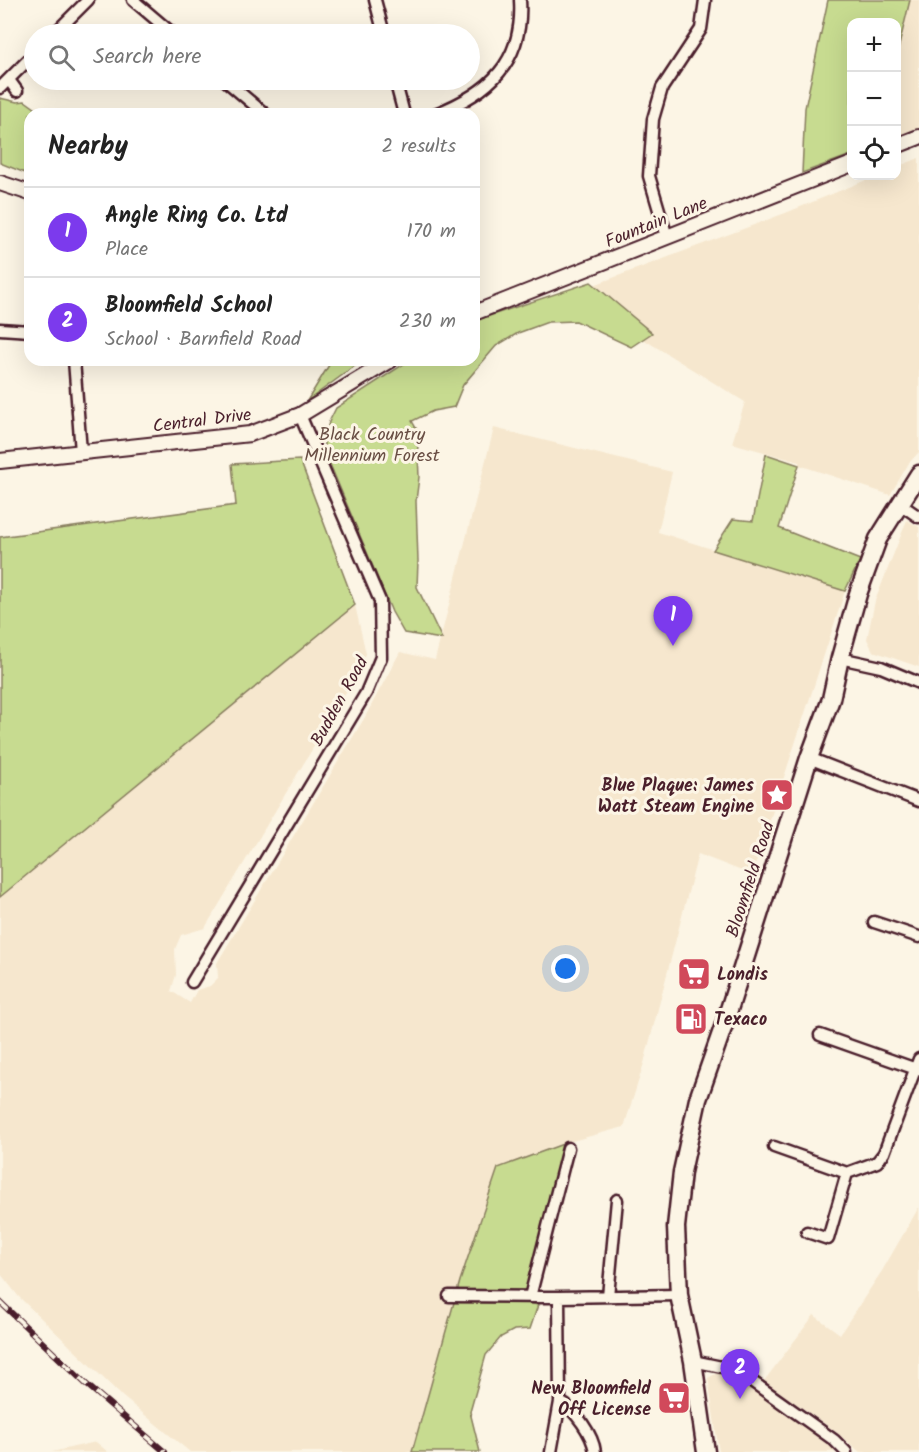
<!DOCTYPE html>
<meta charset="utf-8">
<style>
body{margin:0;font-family:Kalam,sans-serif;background:#f6f6f6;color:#222}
.controls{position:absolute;right:18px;top:18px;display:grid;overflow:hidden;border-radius:12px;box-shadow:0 6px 24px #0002}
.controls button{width:54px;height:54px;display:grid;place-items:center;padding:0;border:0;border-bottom:2px solid #e0e0e0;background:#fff;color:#222;font:30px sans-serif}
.you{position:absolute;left:566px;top:969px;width:21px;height:21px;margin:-15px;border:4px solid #fff;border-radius:50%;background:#1a73e8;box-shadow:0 0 0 9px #1a73e833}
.badge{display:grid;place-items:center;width:39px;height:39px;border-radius:50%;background:#7c3aed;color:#fff;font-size:20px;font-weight:700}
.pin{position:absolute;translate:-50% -50px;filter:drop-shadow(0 2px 3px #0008)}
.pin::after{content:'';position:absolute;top:32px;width:21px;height:18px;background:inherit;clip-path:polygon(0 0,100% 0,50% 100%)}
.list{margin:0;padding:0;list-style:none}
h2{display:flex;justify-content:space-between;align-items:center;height:78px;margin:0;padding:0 24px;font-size:26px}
h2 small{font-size:20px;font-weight:400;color:#767676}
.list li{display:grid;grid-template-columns:39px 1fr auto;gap:18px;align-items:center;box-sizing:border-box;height:90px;padding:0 24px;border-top:2px solid #e0e0e0}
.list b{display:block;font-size:22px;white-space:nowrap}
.list p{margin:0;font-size:20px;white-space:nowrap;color:#767676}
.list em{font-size:20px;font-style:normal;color:#767676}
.icon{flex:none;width:33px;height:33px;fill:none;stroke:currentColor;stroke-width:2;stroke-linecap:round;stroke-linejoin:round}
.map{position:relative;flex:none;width:919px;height:1452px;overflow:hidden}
.search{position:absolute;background:#fff;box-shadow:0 6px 24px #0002;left:24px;top:24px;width:456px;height:66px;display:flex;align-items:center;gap:15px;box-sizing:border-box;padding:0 21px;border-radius:33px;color:#767676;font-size:22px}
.panel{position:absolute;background:#fff;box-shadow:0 6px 24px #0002;left:24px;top:108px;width:456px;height:258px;border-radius:18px}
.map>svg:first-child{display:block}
</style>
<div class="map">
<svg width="919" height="1452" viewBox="0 0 919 1452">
<rect width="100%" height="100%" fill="#fcf5e5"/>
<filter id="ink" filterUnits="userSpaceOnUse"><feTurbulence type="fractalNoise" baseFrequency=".0167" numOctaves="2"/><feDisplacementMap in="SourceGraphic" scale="12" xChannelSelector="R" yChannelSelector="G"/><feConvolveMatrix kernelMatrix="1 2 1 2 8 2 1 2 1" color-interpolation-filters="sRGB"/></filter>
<g filter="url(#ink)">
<path fill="#f6e7ce" d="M910 0H919V129L897 138V54Z
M919 158V452L909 463 890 495 799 465V462L732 443 745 402 570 294 788 212 876 176H896L897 167Z
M494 428 672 472 658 532 845 591 752 875 698 854 644 1063 624 1127 572 1141 498 1168 460 1281 412 1452H190L123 1397 19 1297 0 1273V897L355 605 366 654 346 693 205 928 181 935 175 949 176 975 171 991 190 1003 197 990 210 986 218 978 217 963 365 717 400 652 435 660Z
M907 520 919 527V667L873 651 867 639 875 601Z
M919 1207V1452H860L832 1429 764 1381 814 1315 840 1334 882 1271Z
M719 1372 730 1373 798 1419 840 1452H719L708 1378Z
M96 1442 108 1452H52Z"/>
<path fill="#c7db90" stroke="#887d5e" stroke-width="1.5" d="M828 0H910L897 54 896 22H852L851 155 802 173 805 108Z
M0 98 17 102 25 101 43 114H30V175L0 163Z
M591 282 652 333 631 347 576 321 548 322 518 333 496 346 463 385 454 407 433 411 412 421 417 430 419 477 416 501 418 561 417 587 442 639 404 633 392 612 324 450V440L329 422 336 408 410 360H474V321Z
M332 360H363L307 401Z
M766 454 799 465 779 528 860 560 845 591 713 550 733 519 753 521Z
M300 460 355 605 0 897V537L236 505 232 464Z
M563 1144 524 1302 538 1305 530 1329 514 1330 501 1337 486 1355 470 1412 480 1452H412L460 1281 498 1168Z"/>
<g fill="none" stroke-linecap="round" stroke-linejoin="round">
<g stroke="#4a1f2b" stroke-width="15">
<path id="minor" d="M133 0 173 34
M375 0 384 34
M54 34 88 0
M9 80 17 91
M225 80 265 114
M395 80 404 114
M0 88 34 54
M435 114C489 93 524 62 520 0
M667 237 649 176 653 119 662 88 701 29 705 0
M0 329 30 331
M74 360 81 452
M900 504 919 517
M840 658 881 667 919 683
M809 758 919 801
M874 922 919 937
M192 982 366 693 381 657 380 601 300 415
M820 1035 919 1070
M774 1147 847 1173 877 1162 884 1153 919 1059
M807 1232 828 1239 847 1173
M449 1296 559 1297 679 1295
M608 1296 617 1200
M530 1297 568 1148
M693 1361 736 1370 834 1440 846 1452
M560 1402C575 1409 593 1435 595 1452
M551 1452 560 1402 559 1297"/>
</g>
<g stroke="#4a1f2b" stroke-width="18">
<path id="tertiary" d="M896 146 919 137
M0 183 30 193
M474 313 852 164
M0 461 250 434 300 415 391 360"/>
</g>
<g stroke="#4a1f2b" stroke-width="21">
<path id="primary" d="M706 1452 693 1361 679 1295 676 1227 682 1172 698 1099 725 1022 809 758 831 699 840 658 858 594 878 539 919 474"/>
</g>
<use href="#minor" stroke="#fcf5e5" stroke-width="10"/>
<use href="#tertiary" stroke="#fcf5e5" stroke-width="14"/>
<use href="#primary" stroke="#fcf5e5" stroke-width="16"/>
<g stroke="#4a1f2b" stroke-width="6">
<path id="rail" d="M0 1302 86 1384 165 1452"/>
</g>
<use href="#rail" stroke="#fcf5e5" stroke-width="4" stroke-dasharray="11" stroke-linecap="butt"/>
</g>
</g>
<defs>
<g id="sight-square" transform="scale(1.725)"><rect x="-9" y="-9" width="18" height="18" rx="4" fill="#d1495b" stroke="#fcf5e5"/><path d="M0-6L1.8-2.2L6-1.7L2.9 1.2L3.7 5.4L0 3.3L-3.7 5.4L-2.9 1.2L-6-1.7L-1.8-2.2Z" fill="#fff"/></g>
<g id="supermarket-square" transform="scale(1.725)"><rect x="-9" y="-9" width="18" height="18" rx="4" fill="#d1495b" stroke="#fcf5e5"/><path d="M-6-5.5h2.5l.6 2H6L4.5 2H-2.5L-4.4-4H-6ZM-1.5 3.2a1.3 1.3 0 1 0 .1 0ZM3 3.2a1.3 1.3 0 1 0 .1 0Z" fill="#fff"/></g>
<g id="fuel-square" transform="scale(1.725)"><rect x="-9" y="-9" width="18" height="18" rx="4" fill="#d1495b" stroke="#fcf5e5"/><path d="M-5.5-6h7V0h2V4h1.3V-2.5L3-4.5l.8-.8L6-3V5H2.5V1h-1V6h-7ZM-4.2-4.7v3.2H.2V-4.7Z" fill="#fff"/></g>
</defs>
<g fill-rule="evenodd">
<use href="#sight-square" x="777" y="795"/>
<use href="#supermarket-square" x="694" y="974"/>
<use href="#fuel-square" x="691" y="1019"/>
<use href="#supermarket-square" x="674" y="1398"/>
</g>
<g text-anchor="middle" stroke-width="6" stroke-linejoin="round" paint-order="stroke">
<g font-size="18" fill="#4a1f2b" stroke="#fcf5e5">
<text transform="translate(656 222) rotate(-22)" y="6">Fountain Lane</text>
<text transform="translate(202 420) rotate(-7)" y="6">Central Drive</text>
<text transform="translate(339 701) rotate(-61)" y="6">Budden Road</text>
<text transform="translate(750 879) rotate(-72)" y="6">Bloomfield Road</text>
</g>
<g font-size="18" fill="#694e44" stroke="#fcf5e5">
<text x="372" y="440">Black Country<tspan x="372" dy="21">Millennium Forest</tspan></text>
</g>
<g font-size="18" font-weight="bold" fill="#4a1f2b" stroke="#fcf5e5" text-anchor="end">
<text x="754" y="791">Blue Plaque: James<tspan x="754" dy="21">Watt Steam Engine</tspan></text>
<text x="717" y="980" text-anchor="start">Londis</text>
<text x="714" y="1025" text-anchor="start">Texaco</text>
<text x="651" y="1394">New Bloomfield<tspan x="651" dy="21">Off License</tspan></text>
</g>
</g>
</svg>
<div class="controls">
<button>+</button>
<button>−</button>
<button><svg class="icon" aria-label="locate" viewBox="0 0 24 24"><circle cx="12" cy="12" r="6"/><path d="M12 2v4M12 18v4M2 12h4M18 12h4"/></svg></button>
</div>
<div class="you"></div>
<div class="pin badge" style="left:673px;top:646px">1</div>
<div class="pin badge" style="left:740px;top:1399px">2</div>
<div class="search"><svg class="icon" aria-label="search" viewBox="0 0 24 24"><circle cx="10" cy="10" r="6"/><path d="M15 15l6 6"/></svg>Search here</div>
<section class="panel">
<h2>Nearby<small>2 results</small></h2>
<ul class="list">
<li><span class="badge">1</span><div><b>Angle Ring Co. Ltd</b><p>Place</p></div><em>170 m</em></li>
<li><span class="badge">2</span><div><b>Bloomfield School</b><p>School · Barnfield Road</p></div><em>230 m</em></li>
</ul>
</section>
</div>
